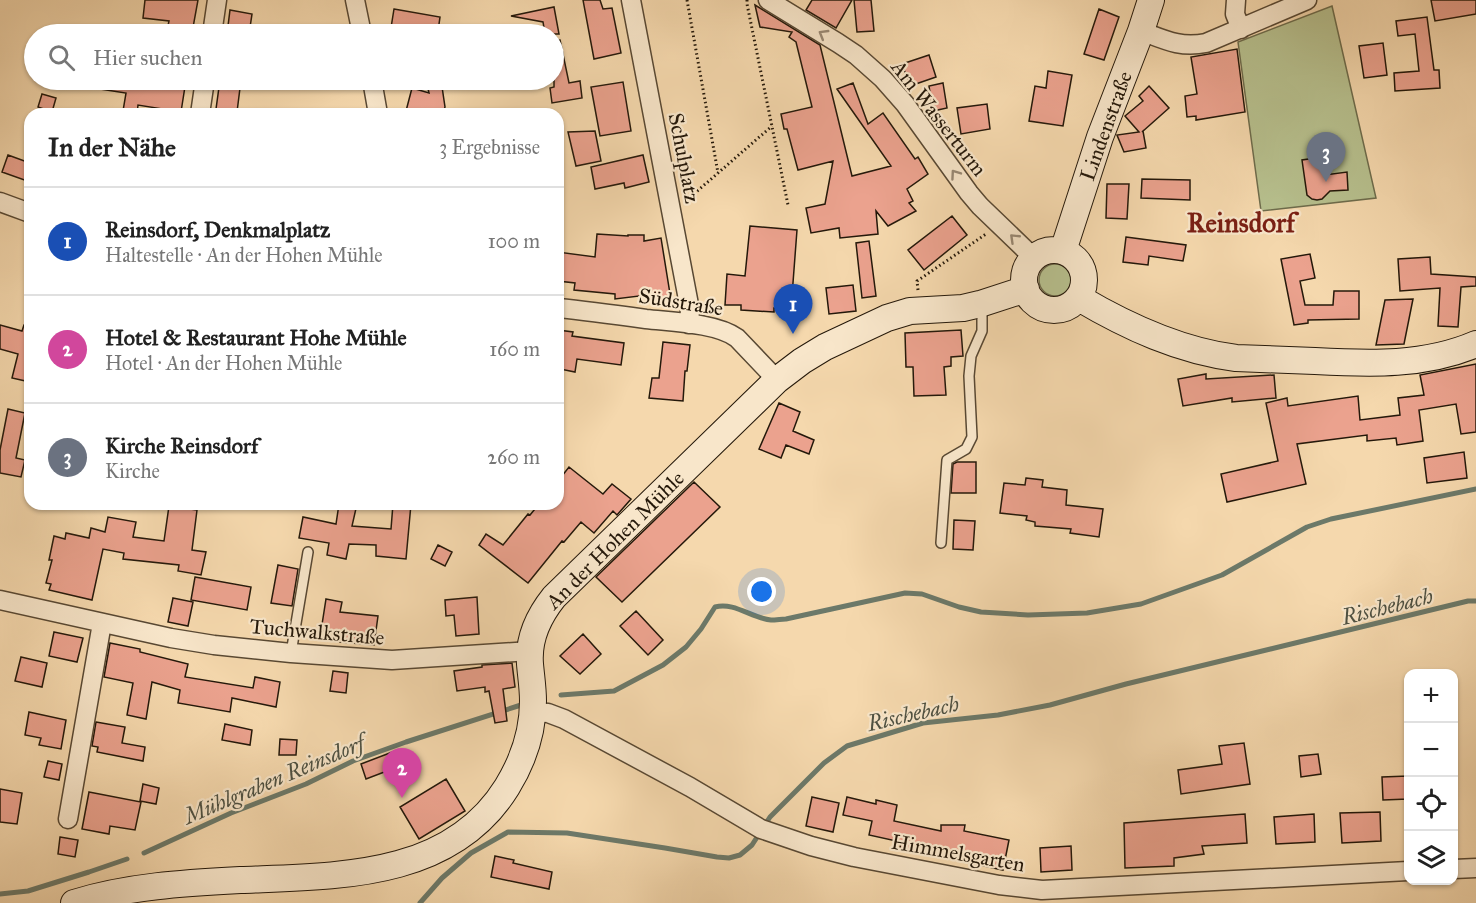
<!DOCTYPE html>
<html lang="de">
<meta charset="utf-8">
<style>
body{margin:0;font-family:"IM FELL Great Primer",serif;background:#f2f2f2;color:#222}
.controls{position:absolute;right:18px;bottom:18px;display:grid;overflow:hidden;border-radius:12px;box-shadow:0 2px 4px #0004}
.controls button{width:54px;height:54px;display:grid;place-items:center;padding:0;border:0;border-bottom:2px solid #e0e0e0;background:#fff;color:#222;font:30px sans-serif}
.you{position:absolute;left:762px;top:592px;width:21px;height:21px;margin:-15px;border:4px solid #fff;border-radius:50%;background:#1a73e8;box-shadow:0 0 0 9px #1a73e833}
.badge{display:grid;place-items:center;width:39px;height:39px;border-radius:50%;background:#8f2418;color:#fff;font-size:20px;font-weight:700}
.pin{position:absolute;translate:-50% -50px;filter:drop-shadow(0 2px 3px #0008)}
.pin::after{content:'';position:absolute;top:32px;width:21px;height:18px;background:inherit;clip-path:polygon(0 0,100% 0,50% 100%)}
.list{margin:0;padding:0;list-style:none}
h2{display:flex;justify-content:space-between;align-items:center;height:78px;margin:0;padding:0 24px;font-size:26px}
h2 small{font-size:20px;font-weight:400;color:#767676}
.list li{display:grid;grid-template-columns:39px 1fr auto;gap:18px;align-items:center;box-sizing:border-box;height:108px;padding:0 24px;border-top:2px solid #e0e0e0}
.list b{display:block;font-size:22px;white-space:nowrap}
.list p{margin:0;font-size:20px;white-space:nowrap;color:#767676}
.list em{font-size:20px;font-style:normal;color:#767676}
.icon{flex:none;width:33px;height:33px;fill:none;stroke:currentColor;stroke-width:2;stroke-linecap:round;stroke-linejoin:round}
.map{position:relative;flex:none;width:1476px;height:903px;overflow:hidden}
.search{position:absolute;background:#fff;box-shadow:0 2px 4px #0004;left:24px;top:24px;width:540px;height:66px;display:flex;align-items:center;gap:15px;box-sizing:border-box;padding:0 21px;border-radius:33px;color:#767676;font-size:22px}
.panel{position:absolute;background:#fff;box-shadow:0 2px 4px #0004;left:24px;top:108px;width:540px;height:402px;border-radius:18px}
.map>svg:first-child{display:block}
</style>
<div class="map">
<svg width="1476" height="903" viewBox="0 0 1476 903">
<rect width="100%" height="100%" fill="#f5d8ad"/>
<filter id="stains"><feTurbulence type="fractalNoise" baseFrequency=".00333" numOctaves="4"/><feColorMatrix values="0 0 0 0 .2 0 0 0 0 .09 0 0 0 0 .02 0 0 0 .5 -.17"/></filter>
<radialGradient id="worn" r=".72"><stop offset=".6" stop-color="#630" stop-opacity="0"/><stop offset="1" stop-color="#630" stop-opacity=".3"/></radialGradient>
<path fill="#b7c08e" stroke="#6e6c4c" stroke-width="1.5" d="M1332 6 1376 198 1261 211 1238 42Z
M1039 280a16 16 0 1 1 32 0a16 16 0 1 1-32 0Z"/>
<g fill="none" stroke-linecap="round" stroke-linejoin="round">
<path stroke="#6c7969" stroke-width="5" d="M561 695 614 691 663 665 686 647 701 629 715 607C735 602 751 618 771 620 776 620 782 619 786 619L905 593 922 594 959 607 981 612 1028 615 1087 613 1141 604 1222 575 1307 527 1331 519 1476 489
M144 853 231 813 306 784 353 761 406 742 521 705
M0 894 28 891 89 872 127 859
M420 903 442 878 471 853 508 832 567 833 665 848 717 857 729 858 740 855 752 845 770 817 824 763 847 746 923 723 998 715 1050 705 1126 684 1468 601H1476"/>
</g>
<path fill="#eba28e" stroke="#24180a" stroke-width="1.5" d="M145 0H198L192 33 167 30 169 21 143 18Z
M583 0H600L603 9 612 8 621 53 594 59Z
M812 0H852L836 28 806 10Z
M854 0H871L874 31 857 32Z
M1431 0H1476V14L1435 21Z
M755 5 820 45 852 176 891 166 837 89 853 83 868 124 883 113 915 159 918 157 928 174 907 189 913 201 909 203 916 211 888 226 876 211 878 234 840 238 839 228 811 233 806 208 825 204 833 161 798 170 787 129H784L781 114 812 107 796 42 789 37 792 32 760 27Z
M554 7 559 34H545L543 22 511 16Z
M394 9 440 17 438 31 424 28 423 34H390Z
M1099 9 1119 17 1104 60 1084 54Z
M230 10 252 14 249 34H227Z
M1427 17 1434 70H1439L1440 88 1395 91 1394 73 1419 71 1415 34 1398 36 1396 21Z
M560 40 569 83 580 81 582 98 552 103 550 88 554 87V41Z
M1383 43 1387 75 1364 78 1359 46Z
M1237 49 1245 112 1196 120V116L1187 117 1185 96 1197 94 1191 57Z
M929 55 936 77 910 86 902 64Z
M1048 71 1072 75 1063 126 1029 121 1035 86 1046 88Z
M94 80H186L181 112 138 105 137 114 123 111 126 93 94 88Z
M220 80H241L237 112 216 109Z
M426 80H441L445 107 443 114H416L406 111 412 88 429 93Z
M623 82 631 131 600 136 591 87Z
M943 83 947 108 933 111 929 86Z
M1149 86 1169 108 1142 132 1143 131 1146 148 1124 152 1117 135 1139 132 1125 116 1143 101 1139 96Z
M42 94 56 98 52 112 38 107Z
M987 104 990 129 961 134 957 108Z
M595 131 601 161 576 166 568 132Z
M8 155 30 163V182L2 172Z
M643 155 649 182 625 188 624 183 595 189 591 167Z
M1322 157 1325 175 1347 172 1348 190 1330 191 1322 199 1317 200 1312 199 1307 195 1302 160Z
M1142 179 1190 180V200L1141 198Z
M1107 184H1129L1127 219 1106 218Z
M952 216 967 235 924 270 908 250Z
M750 226 797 230 791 309 774 308V312L741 310V305H725L727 274 745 276Z
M597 234 628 236V235H644V241L661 238 671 300 648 303 647 295 615 299V294L574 290 575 283 558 281V252L595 257Z
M1126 237 1186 245 1183 261 1149 256 1148 265 1123 262Z
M869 241 876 296 862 298 856 243Z
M1310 254 1315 278 1300 281 1305 305H1333L1334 291H1359V319L1308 320V323L1294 325 1281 259Z
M1430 257 1431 274 1476 277V286L1461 287 1458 327 1438 326 1440 288 1400 291 1398 259Z
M853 285 856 311 829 314 826 288Z
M1413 299 1404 344 1376 345 1385 300Z
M0 325 22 331 24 325H30V382L12 378 18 354 0 349Z
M558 330 573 332 572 336 624 343 621 365 577 359 575 372 560 369 561 356H558Z
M961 330 963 356 951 357V366L944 367 946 395 914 396 913 367H906L905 333Z
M663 342 690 345 687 371H685L683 401 649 398 652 378H659Z
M1476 364V432L1461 434 1456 404 1419 410 1423 441 1397 445 1396 438 1367 441V435L1297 444 1306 484 1227 502 1221 474 1278 461 1266 403 1287 398 1288 406 1358 396 1360 420 1400 415 1398 398 1424 395 1420 375Z
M1206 374V379L1274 375 1276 398 1232 402V398L1183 406 1178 379Z
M779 403 800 412 793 431 814 440 809 454 786 445 781 458 759 449Z
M8 409 25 413 16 458 25 460 21 477 0 473V450Z
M1464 452 1467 478 1427 483 1424 458Z
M957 462H976V493H951L953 464Z
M569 467 603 494 612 484 631 499 617 515 613 511 594 533 581 522 564 542 562 541 528 583 479 545 486 534 503 545 528 514 530 515 539 504H558V481Z
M1026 478 1043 480 1042 487 1067 490 1066 505 1103 509 1099 537 1070 533 1071 529 1035 526V522L1026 520 1027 516 1000 513 1004 483 1025 485Z
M694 482 720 507 622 602 596 577Z
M339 504H357L352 526 391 529 393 504H411L406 559 376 556V545L349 544 346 559 327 555 329 543 299 538 303 517 336 524Z
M169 506 197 510 192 550 206 552 201 575 178 571 179 565 123 559 124 553 103 549 92 600 49 590 51 584 46 583 52 560H49L54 536 65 539 66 533 89 538 91 528 105 532 108 517 136 522 133 537 164 541Z
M954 520 975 521 973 550 953 549Z
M438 545 452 552 445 566 431 559Z
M278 565 298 569 292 606 271 603Z
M195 577 251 587 247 610 191 600Z
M477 597 479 634 456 636 454 615 446 616 445 600Z
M173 598 193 602 188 626 168 622Z
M326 599 342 602 340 612 378 616 374 645 340 642V633L321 631Z
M636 611 663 640 648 655 620 626Z
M54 632 83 638 77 662 49 656Z
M583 634 601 654 580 674 560 656Z
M110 643 140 649V652L188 664 185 677 253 688 255 677 280 682 276 707 232 698 230 712 178 703 180 690 152 682 146 719 127 715 133 683 104 677Z
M21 657 47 663 42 687 15 681Z
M512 663 515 687 503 689 507 721 495 723 489 691 485 692V687L457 691 454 671 482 667V665Z
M333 671 348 673 346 693 330 691Z
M29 712 66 720 61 749 39 745 41 738 25 735Z
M96 722 125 727 122 743 145 747 143 761 97 752 98 747 92 746Z
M225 724 252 730 250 745 222 740Z
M280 739 297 740 296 755H279Z
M1244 743 1250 784 1181 794 1178 770 1222 764 1219 746Z
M395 751 400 766 366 779 361 764Z
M1318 754 1321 774 1301 777 1299 756Z
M48 761 62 764 59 780 44 777Z
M1408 776V799L1383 800 1382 777Z
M446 779 465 811 419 839 400 807Z
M143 784 159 788 156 804 140 801Z
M0 789 22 793 17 824 0 822Z
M89 792 141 802 135 830 110 826 109 834 82 829Z
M812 797 839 803 833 832 806 826Z
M847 797 876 804V800L897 805 894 821 941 831V825H965L964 831 1009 840 1003 870 900 848 901 842 869 835 872 821 843 815Z
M1380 812 1381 841 1342 843 1340 813Z
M1245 814 1247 843 1202 846 1204 854 1174 858V866L1125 868 1124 823Z
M1314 814 1315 842 1276 844 1274 817Z
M60 837 78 840 75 857 58 854Z
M1071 846 1072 870 1041 872 1040 848Z
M495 856 514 860 513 863 552 872 549 889 491 877Z"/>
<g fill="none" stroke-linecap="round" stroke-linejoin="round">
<g stroke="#584833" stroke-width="12">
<path id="lane" d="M941 543 947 460 966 449 972 437 969 376 971 356 982 331V316L980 306
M291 653 308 552"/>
</g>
<g stroke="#584833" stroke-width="21">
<path id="street" d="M355 0 362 34
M631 0 690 310 689 324
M768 0 838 43 856 55 883 79 905 104 969 193 980 206 1034 258
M1236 0 1235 14 1241 29
M1141 31C1165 40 1180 48 1206 43L1307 0
M212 34 217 0
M372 80 378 114
M200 114 205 80
M0 202 30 213
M558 308C588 311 617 315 646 319 672 322 717 323 737 338L777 380
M0 600 171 638 214 645 291 653 392 660 530 651
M532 712 548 713 564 719 690 787 761 829 811 846 854 857 999 885 1042 890 1408 871
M68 819 102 623
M1454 869 1476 868"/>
</g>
<g stroke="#24180a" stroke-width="28">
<path id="secondary" d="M1024 280a30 30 0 1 1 60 0a30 30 0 1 1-60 0Z
M1063 251 1100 137 1141 31 1151 0
M1079 298C1128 327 1180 351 1236 358 1262 359 1289 360 1315 361 1370 364 1425 366 1476 344
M74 903C128 886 185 883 241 880 337 876 450 879 507 787 523 761 533 731 533 701 533 688 531 676 530 664 528 639 538 617 554 597L777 380 802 361 825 347 887 318 910 311 963 308 980 304 1026 289"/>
</g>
<path stroke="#24180a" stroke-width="3" stroke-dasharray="1.5 3" stroke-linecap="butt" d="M687 0 718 173
M747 0V4L788 205
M687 200 772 126
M918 290 917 281 986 234"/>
<use href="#lane" stroke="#f8e6ca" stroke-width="9"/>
<use href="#street" stroke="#f8e6ca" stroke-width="18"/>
<use href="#secondary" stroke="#f8e6ca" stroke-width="26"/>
</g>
<defs><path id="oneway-chevron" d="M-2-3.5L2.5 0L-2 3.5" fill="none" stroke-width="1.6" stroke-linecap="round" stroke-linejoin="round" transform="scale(1.5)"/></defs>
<g stroke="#998974">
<use href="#oneway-chevron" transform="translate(823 34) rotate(-149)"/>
<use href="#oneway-chevron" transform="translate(955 174) rotate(-125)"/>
<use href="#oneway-chevron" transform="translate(1014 238) rotate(-136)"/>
</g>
<g text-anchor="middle" stroke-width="4.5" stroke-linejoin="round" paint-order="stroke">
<g font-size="21" fill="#24180a" stroke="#f8e6ca">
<text transform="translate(939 118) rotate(52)" y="7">Am Wasserturm</text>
<text transform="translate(1106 126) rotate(-70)" y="7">Lindenstraße</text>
<text transform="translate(684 158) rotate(79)" y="7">Schulplatz</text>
<text transform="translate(681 302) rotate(9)" y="7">Südstraße</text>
<text transform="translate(615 540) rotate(-45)" y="7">An der Hohen Mühle</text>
<text transform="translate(317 632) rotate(5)" y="7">Tuchwalkstraße</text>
<text transform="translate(958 853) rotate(10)" y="7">Himmelsgarten</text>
</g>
<g font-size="22" font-style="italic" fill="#4e5142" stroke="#f8e6ca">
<text transform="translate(1387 606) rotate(-14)" y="8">Rischebach</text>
<text transform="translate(913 713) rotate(-13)" y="8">Rischebach</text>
<text transform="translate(274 779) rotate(-23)" y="8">Mühlgraben Reinsdorf</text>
</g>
<g font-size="27" font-weight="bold" fill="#7a1f14" stroke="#f8e6ca">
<text x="1241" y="232">Reinsdorf</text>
</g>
</g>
<rect width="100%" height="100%" filter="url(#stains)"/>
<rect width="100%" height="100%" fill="url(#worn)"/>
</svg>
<div class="controls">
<button>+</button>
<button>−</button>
<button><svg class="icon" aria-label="locate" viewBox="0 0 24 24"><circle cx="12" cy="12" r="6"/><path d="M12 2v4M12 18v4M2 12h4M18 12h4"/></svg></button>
<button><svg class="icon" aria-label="layers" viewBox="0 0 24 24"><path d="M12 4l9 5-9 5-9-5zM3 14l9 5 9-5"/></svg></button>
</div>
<div class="you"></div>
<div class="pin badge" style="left:793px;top:334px;background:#1a4fb4">1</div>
<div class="pin badge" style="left:402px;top:798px;background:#d1479c">2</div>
<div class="pin badge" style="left:1326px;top:182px;background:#6b7280">3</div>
<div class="search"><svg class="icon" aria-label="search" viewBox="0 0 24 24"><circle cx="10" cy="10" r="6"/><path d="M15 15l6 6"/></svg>Hier suchen</div>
<section class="panel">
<h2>In der Nähe<small>3 Ergebnisse</small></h2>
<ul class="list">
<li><span class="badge" style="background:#1a4fb4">1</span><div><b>Reinsdorf, Denkmalplatz</b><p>Haltestelle · An der Hohen Mühle</p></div><em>100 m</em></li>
<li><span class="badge" style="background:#d1479c">2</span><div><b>Hotel &amp; Restaurant Hohe Mühle</b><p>Hotel · An der Hohen Mühle</p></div><em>160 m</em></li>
<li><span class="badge" style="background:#6b7280">3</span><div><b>Kirche Reinsdorf</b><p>Kirche</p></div><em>260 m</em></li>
</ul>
</section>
</div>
